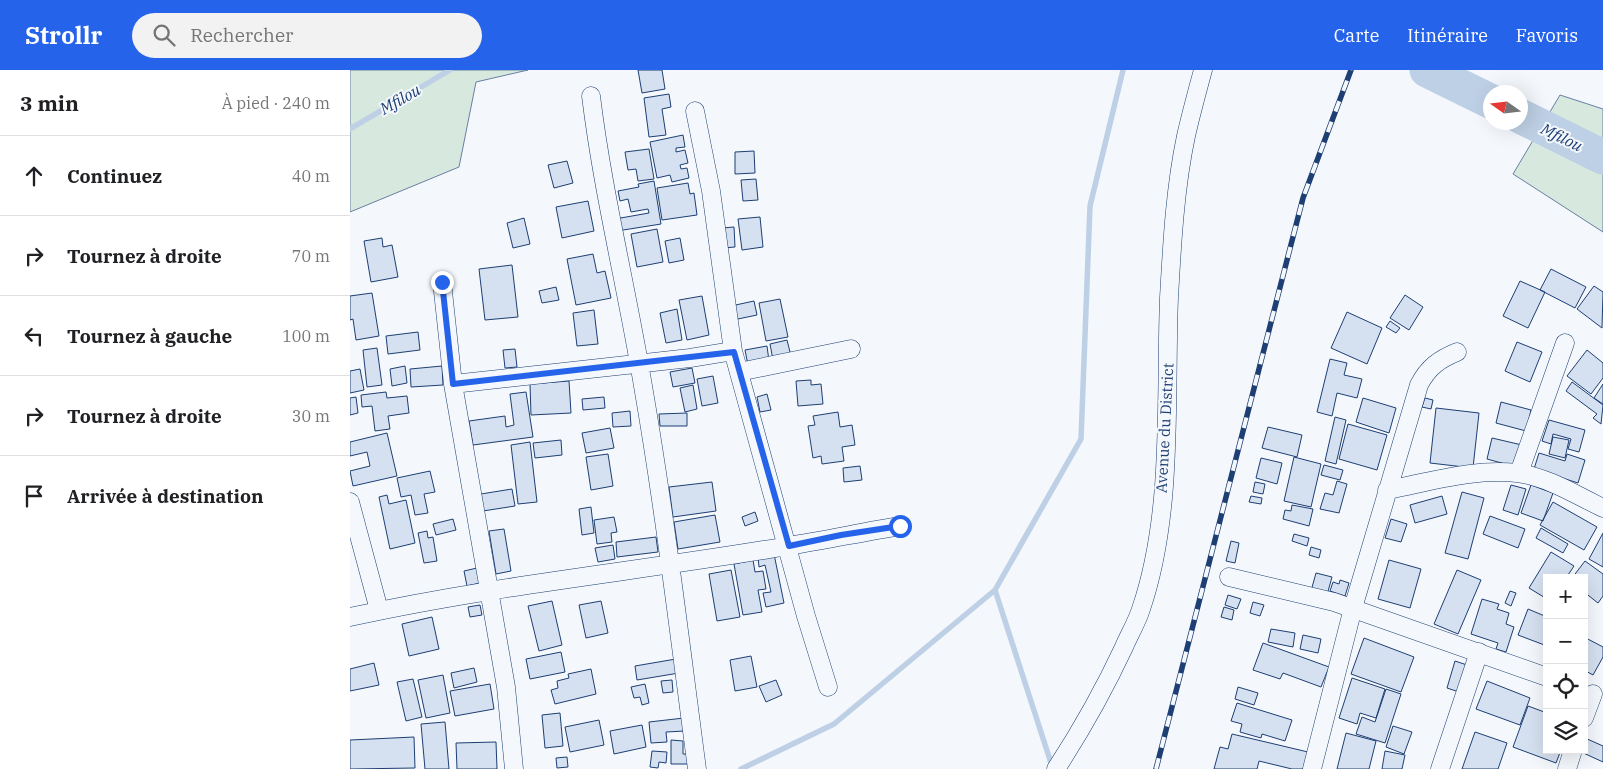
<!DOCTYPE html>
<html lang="fr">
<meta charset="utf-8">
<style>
body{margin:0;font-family:"IBM Plex Serif",serif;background:#f2f2f2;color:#202124}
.controls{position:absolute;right:15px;bottom:15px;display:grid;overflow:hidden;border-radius:0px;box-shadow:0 5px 20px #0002}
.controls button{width:45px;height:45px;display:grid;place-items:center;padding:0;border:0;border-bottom:1px solid #e0e0e0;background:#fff;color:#202124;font:25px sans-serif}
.compass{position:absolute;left:1133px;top:15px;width:45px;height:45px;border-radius:50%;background:#fff;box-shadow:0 5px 20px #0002;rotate:284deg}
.stop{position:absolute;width:15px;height:15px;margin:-11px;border:4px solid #2563eb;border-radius:50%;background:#fff}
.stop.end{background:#2563eb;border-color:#fff;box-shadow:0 1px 5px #0008}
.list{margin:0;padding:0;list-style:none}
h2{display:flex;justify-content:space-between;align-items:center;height:65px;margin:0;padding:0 20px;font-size:21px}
h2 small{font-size:16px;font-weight:400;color:#757577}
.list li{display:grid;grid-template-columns:32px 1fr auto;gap:15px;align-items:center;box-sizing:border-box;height:80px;padding:0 20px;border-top:1px solid #e0e0e0}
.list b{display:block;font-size:19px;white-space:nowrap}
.list em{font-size:16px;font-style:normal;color:#757577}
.icon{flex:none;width:28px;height:28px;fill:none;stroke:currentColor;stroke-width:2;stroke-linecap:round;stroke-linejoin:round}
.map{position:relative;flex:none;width:1253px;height:699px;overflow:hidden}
header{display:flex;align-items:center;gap:30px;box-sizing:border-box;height:70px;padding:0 25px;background:#2563eb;color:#fff}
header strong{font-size:24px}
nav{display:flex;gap:28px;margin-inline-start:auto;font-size:18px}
.search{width:350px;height:45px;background:#f2f2f2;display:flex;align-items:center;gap:12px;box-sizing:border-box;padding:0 18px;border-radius:28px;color:#757577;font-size:19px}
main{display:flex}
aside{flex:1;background:#fff}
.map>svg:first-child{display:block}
</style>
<header>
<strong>Strollr</strong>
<div class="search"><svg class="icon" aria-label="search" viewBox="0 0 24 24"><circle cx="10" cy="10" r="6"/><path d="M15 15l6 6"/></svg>Rechercher</div>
<nav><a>Carte</a><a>Itinéraire</a><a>Favoris</a></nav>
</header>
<main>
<aside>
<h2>3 min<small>À pied · 240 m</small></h2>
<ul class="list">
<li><svg class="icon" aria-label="ahead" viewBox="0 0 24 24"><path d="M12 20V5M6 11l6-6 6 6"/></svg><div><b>Continuez</b></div><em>40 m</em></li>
<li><svg class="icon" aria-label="right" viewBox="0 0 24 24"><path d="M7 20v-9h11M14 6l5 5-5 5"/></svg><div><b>Tournez à droite</b></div><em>70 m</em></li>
<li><svg class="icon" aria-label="left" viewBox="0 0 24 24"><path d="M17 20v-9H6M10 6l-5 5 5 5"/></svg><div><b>Tournez à gauche</b></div><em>100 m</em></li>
<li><svg class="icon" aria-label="right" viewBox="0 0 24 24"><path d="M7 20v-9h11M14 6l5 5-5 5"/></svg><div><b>Tournez à droite</b></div><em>30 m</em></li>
<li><svg class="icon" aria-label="arrive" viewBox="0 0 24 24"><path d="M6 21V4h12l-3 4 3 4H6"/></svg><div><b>Arrivée à destination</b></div></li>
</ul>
</aside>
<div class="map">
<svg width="1253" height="699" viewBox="0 0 1253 699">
<rect width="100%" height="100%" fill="#f4f7fb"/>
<path fill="#d7e8df" stroke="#687fa3" d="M0 0H178L126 12 109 97 0 142Z
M1210 25 1253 39V162L1163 104Z"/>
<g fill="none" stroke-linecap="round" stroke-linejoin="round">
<path stroke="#bed0e5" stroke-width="5.5" d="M0 59 100 0
M645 520 701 693 700 697
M391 699 484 654 645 520 731 369 740 136 773 0"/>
<path stroke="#bed0e5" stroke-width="35" d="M1077 0 1140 31
M1170 46 1253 87"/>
</g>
<path fill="#d5e0f0" stroke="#1d3f73" d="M288 0H312L315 19 292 23Z
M319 24 321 37 312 39 316 65 299 67 294 28Z
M333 65 335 77 326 78V82L335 80 338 93 330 95 331 99 337 98 339 108 322 112 320 105 307 108 300 72Z
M299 79 304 109 288 111 286 99 278 100 275 82Z
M404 81 405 103 385 104V82Z
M217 91 223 113 204 118 198 95Z
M406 109 408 130 393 131 391 110Z
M304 111 311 154 267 161 265 149 299 143 298 139 281 142 278 129 270 131 268 121 289 117 288 114Z
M338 113 340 124 344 123 347 145 312 150 307 118Z
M238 131 244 161 212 168 206 137Z
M410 147 413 177 392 180 388 149Z
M174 148 180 174 163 178 157 153Z
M384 157 385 177 373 178 372 158Z
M307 159 313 192 287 197 281 164Z
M32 168 33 177 42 175 48 207 21 212 14 171Z
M330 168 334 190 319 193 315 171Z
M243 184 247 203 255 201 261 228 226 235 217 189Z
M162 195 168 247 135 250 129 199Z
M1201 199 1236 217 1225 238 1190 220Z
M1170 211 1195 222 1178 258 1153 246Z
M1244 216 1253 222 1252 258 1227 239Z
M206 217 209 230 192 233 189 221Z
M22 223 29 266 6 270 3 249 0 250V226Z
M1055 225 1073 237 1059 260 1040 248Z
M352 226 359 265 337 270 329 230Z
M430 229 438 267 416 271 409 233Z
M404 231 407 245 383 250 381 236Z
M327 239 332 270 316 273 310 243Z
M244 240 248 274 227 276 223 243Z
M997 242 1032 258 1017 294 981 278Z
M1040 251 1050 258 1046 263 1036 257Z
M68 262 70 280 38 284 36 266Z
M437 270 441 286 423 290 420 274Z
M1167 272 1192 282 1180 312 1155 301Z
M417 276 419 291 398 295 395 280Z
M27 278 32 315 17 317 13 280Z
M165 279 167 297 155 298 153 280Z
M1237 280 1253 293V308L1241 324 1217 306Z
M980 289 997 293 994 305 1012 309 1007 328 987 323 982 346 967 342Z
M55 296 57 313 42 316 40 299Z
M92 296 93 315 61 317 60 299Z
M342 298 345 313 323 317 320 302Z
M10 299 14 320 0 323V301Z
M363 306 368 333 352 336 347 309Z
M461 310V315L471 314 473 334 448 336 446 311Z
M219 311 221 343 181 345 180 314Z
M1222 312 1253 335 1251 354 1243 348 1247 344 1216 321Z
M1253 314V334L1244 328Z
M343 315 347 339 335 342 330 318Z
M36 322 37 328 57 326 59 343 38 346 40 359 25 361 22 336 12 337 11 325Z
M176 322 183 367 123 375 119 351 155 346 156 357 164 355 160 324Z
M417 324 421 340 410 342 407 327Z
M6 327 8 343 0 345V328Z
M254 327 255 338 233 340 232 329Z
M1013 328 1046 338 1039 363 1006 352Z
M1075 328 1083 330 1081 339 1072 337Z
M1151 332 1181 340 1176 361 1146 353Z
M1086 338 1129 343 1123 398 1080 393Z
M280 341 281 356 263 357 262 343Z
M488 342 490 357 502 355 505 375 492 377 494 391 472 394 471 386 463 388 458 356 465 355 463 346Z
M337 343V356H310L309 344Z
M985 347 996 350 986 394 975 391Z
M1199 350 1235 360 1229 382 1218 379 1221 369 1203 364 1201 374 1192 371Z
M998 354 1037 365 1027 400 989 389Z
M918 357 952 365 947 387 912 378Z
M260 358 264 378 236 383 232 363Z
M37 363 47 406 3 416 0 401 20 396 17 382 0 386V372Z
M1203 367 1219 370 1215 388 1199 384Z
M1142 368 1172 375 1166 397 1137 389Z
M211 370 212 385 185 388 183 373Z
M180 372 187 432 168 434 161 375Z
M1189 383 1215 391 1217 384 1235 390 1228 413 1184 399Z
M258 384 263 416 241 420 236 387Z
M944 387 971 394 961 437 934 431Z
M911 388 932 393 927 414 906 408Z
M974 395 993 400 990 410 971 405Z
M510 396 512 410 494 412 493 398Z
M80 401 85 422 74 424 78 443 65 445 61 425 51 427 47 408Z
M987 411 997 414 989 443 970 439 975 423 983 425Z
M362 412 366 441 323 447 319 417Z
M905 412 915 414 913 424 903 422Z
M1161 415 1176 419 1168 445 1153 440Z
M1181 415 1203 423 1193 451 1171 443Z
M162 419 165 436 133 441 131 424Z
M1112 422 1134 428 1118 489 1095 483Z
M37 425 39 434 56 430 65 473 40 479 29 427Z
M901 426 912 428 911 434 899 432Z
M1092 426 1097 444 1065 453 1060 435Z
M1203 432 1247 457 1234 480 1190 455Z
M942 435 963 439 959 456 933 449 935 440 941 441Z
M241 437 244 463 232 465 229 439Z
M405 442 408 451 395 456 392 447Z
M365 445 370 472 328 479 324 452Z
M1140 446 1175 459 1168 478 1133 464Z
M264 447 267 462 261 463 262 472 247 474 244 450Z
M103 449 106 460 86 465 83 454Z
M1041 449 1057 454 1051 472 1035 468Z
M1191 458 1218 474 1213 483 1186 468Z
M154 459 161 501 146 504 139 461Z
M77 461 78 468 83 467 87 491 74 493 68 463Z
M1253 463V497L1239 489Z
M944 464 959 468 957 476 942 471Z
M306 467 308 482 267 487 266 472Z
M881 471 889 473 885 493 876 491Z
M263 475 265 489 248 492 245 478Z
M961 477 971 480 969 488 959 485Z
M1201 482 1224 496 1216 508H1197V529L1179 518Z
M424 484 434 533 416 537 413 523 421 522 415 495 409 497 408 487Z
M403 490 405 502 413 501 416 519 408 520 412 542 393 545 384 494Z
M1039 490 1071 499 1060 538 1028 529Z
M1235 491 1253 504V526L1248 533 1234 522V508H1222Z
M127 498 130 513 117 516 114 501Z
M381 500 390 547 367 551 359 504Z
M1107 500 1131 510 1108 564 1084 554Z
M966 503 982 507 977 525 961 521Z
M990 510 999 513 995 526 980 521 983 512 989 514Z
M1160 521 1166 523 1161 536 1155 533Z
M878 525 891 529 887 539 875 535Z
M1132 529 1149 534 1147 539 1159 543 1156 554 1164 557 1156 582 1146 579 1148 573 1121 564Z
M202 531 212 575 189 581 178 536Z
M251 531 258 563 236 568 229 535Z
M903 532 914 535 910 546 900 543Z
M130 535 132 545 120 547 118 537Z
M874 537 884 540 882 550 871 547Z
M1178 539 1197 547V576L1168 565Z
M82 547 89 579 59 586 52 554Z
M921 559 945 563 943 577 918 572Z
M953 565 971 569 968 583 950 579Z
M1234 567 1253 577V587L1243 605 1234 600Z
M1014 568 1064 587 1051 622 1001 604Z
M913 573 979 597 971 617 933 603 930 609 903 600Z
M211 582 215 602 180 609 176 589Z
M401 586 407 617 385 621 380 590Z
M326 589 329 603 287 610 285 596Z
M1105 591 1117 595 1109 622 1097 618Z
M24 593 29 615 0 621V599Z
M124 598 127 612 104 618 101 603Z
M241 599 246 624 205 634 201 620 208 618 207 611 219 608 218 604Z
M93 605 100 643 76 648 68 610Z
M1002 608 1035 619 1026 648 1010 643 1007 654 989 648Z
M63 609 72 647 56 651 47 612Z
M322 610 323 622 313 623 311 611Z
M426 610 432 625 416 632 409 616Z
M1137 611 1180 628 1170 655 1126 639Z
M140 614 144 639 105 646 100 621Z
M295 614 299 633 292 635 290 627 284 628 281 617Z
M888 617 908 623 904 635 885 629Z
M1036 619 1051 624 1035 673 1006 664 1012 647 1025 652Z
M887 633 942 650 935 671 912 664 911 668 890 662 892 654 881 651Z
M1178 636 1197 643V680H1211L1206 693 1163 677Z
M210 643 213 676 195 678 192 645Z
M334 648 335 661 316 662 317 672 301 673 299 652Z
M249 650 254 675 220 682 215 657Z
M95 652 99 699H75L71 654Z
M292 655 296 677 264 684 260 661Z
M1043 656 1062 662 1054 684 1036 677Z
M1125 662 1157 673 1148 699H1112Z
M996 663 1026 671 1019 699H987Z
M882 664 958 682 953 699H942L909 691 907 699H864L870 677 878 679Z
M64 667 65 698 0 699V670Z
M1235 668 1253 676V692L1229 681 1234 680Z
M321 670 333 671V684H342L341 694H321Z
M146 672 147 699H107L106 673Z
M302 681 317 682 316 693 309 692 308 698 300 697Z
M1035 681 1055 685 1052 699H1032Z
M217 687 218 697 207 698 206 688Z"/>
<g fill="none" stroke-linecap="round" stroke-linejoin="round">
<g stroke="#1d3f73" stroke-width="19">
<path id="minor" d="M241 26C253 124 277 219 293 316 315 443 330 571 347 699
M345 41 361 121 383 281 456 546 478 617
M92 212 103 314 156 617 164 699
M389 302 501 279
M103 314 340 288 383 281
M1169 403 1215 273
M1037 420C1079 412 1125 398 1167 403 1198 407 1226 425 1253 438
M0 432 29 540
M879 507 984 532 1197 607
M0 547C145 515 292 501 438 476 476 470 513 462 550 456
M1234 648 1243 624
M706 699C732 659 754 620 774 577 779 565 787 552 791 539 824 442 815 329 819 228 822 174 825 118 836 66 841 44 847 22 853 0
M962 699 1003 538 1069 315C1078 297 1090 289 1107 282
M1090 699 1129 582
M1217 699 1223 680"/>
</g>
<use href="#minor" stroke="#f4f7fb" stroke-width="18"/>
<g stroke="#1d3f73" stroke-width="5.5">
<path id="rail" d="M806 699 953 128 1001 0"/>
</g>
<use href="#rail" stroke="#f4f7fb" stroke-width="4" stroke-dasharray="11" stroke-linecap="butt"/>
</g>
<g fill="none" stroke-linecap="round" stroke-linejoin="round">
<path stroke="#2563eb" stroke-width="6" d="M92 212 103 314 384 282 439 476 491 465 550 456"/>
</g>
<g text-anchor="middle" stroke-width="4" stroke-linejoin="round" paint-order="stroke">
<g font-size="15" fill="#1d3f73" stroke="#f4f7fb">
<text transform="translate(815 358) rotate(-87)" y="5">Avenue du District</text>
</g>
<g font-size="16" font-style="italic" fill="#1d3f73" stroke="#f4f7fb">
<text transform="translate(50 29) rotate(-30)" y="6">Mfilou</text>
<text transform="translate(1212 67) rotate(26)" y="6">Mfilou</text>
</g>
</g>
</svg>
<div class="controls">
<button>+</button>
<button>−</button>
<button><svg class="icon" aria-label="locate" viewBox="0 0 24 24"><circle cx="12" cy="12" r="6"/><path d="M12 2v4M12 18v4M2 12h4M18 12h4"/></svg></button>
<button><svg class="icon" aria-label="layers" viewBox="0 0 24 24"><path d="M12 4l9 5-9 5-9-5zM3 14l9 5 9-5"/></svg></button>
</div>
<svg class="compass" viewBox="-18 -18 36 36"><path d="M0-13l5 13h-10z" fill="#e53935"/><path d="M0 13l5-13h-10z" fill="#757577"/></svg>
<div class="stop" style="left:550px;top:456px"></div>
<div class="stop end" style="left:92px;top:212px"></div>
</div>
</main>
